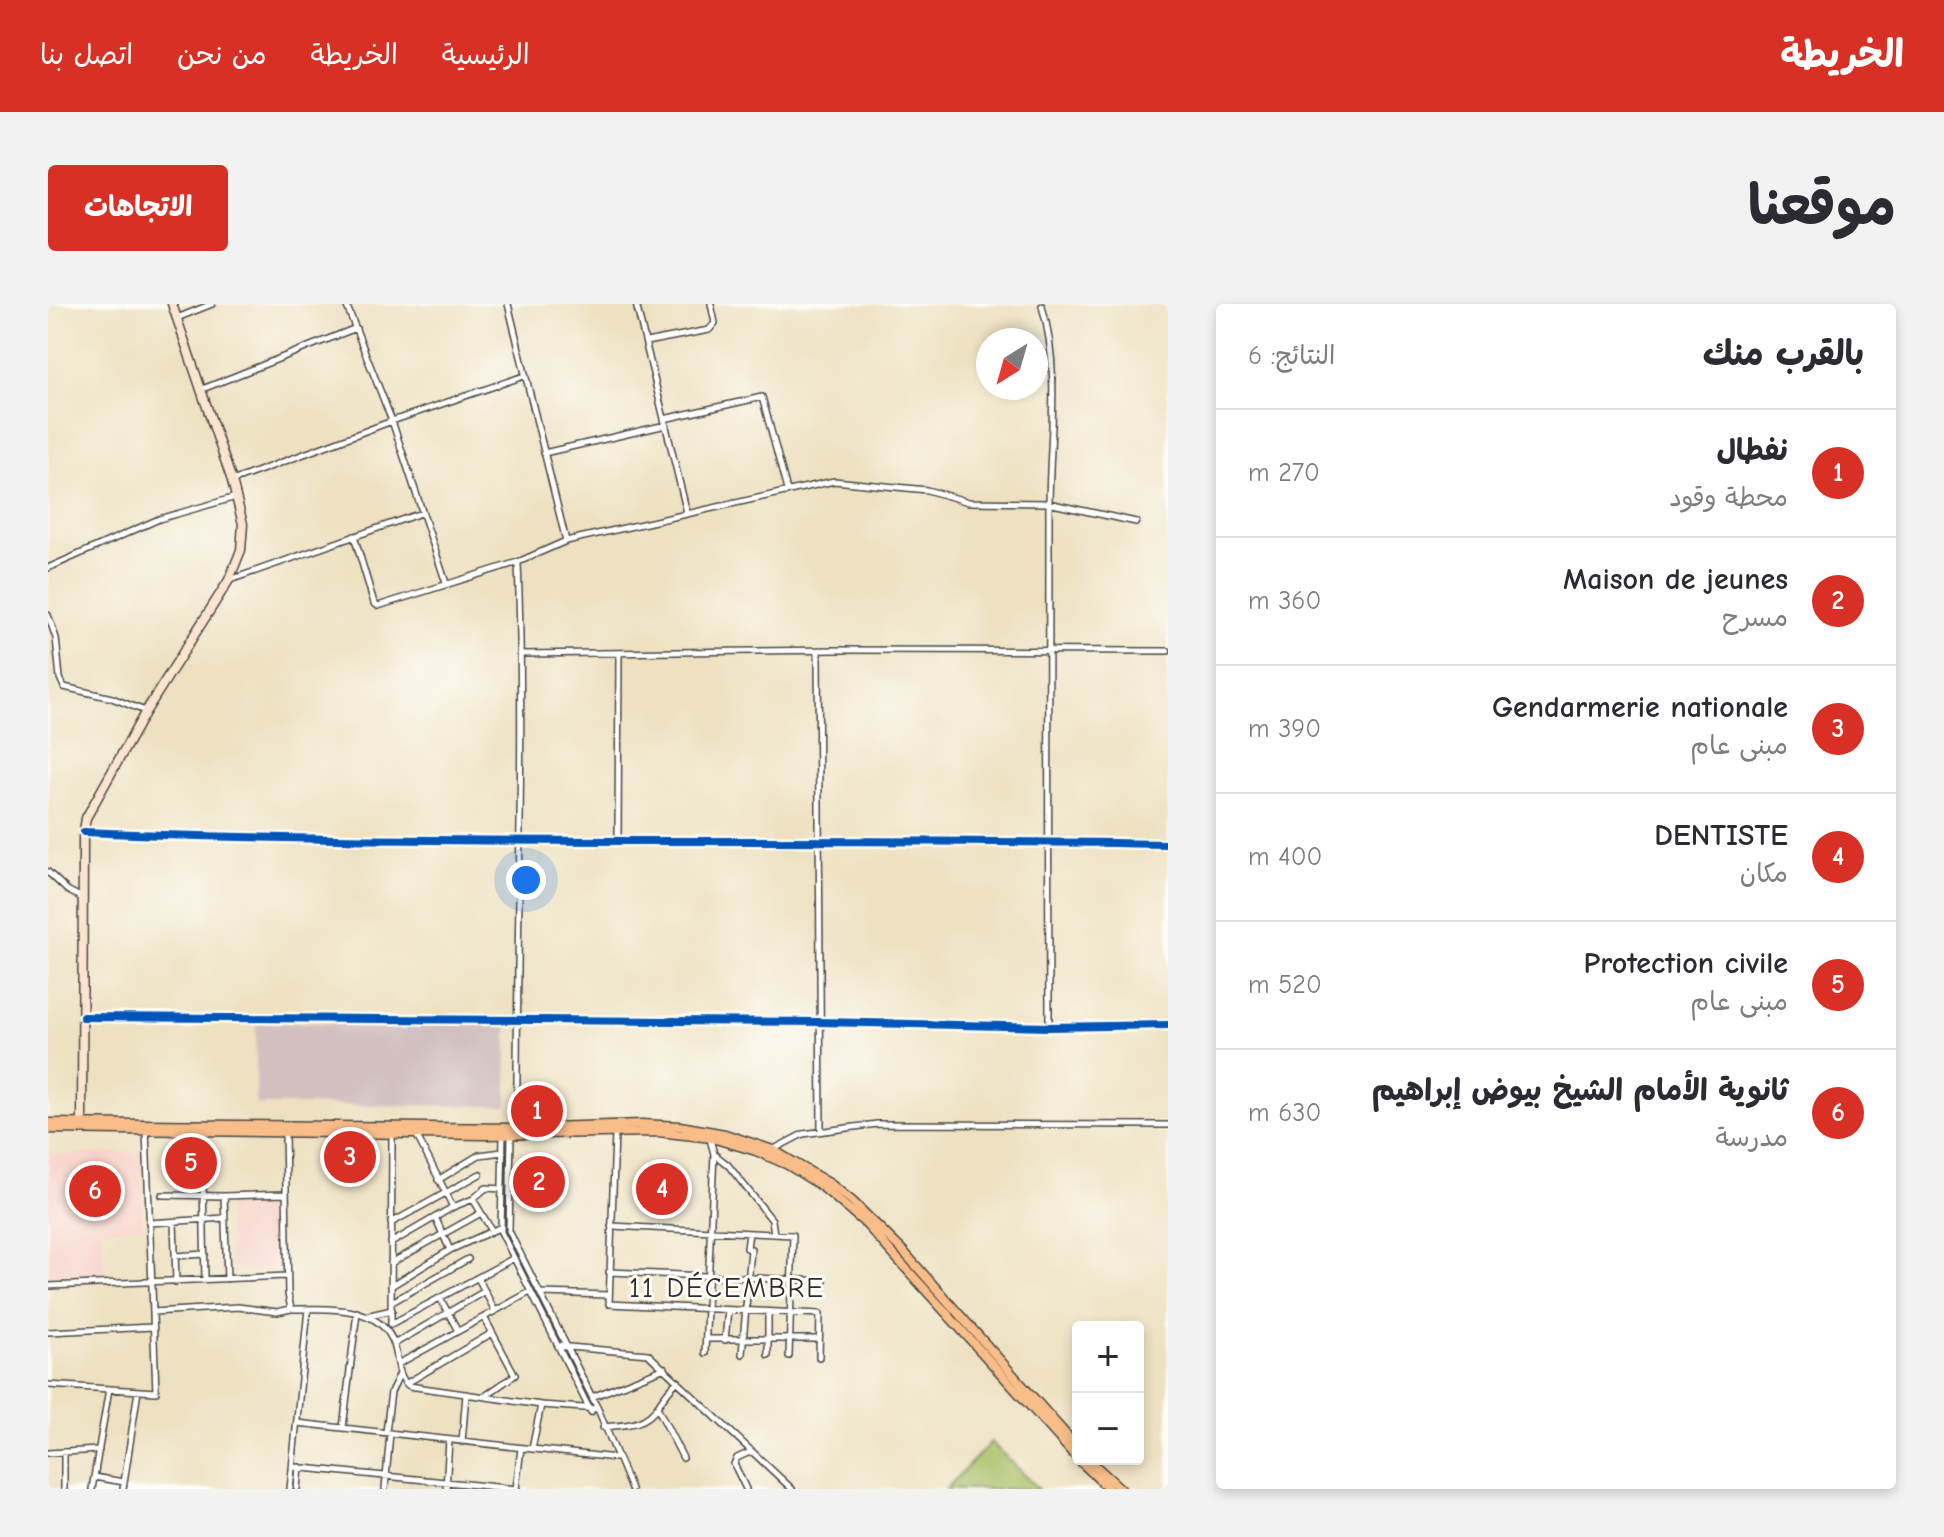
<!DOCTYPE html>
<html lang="ar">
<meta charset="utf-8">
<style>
body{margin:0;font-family:"Comic Neue","Playpen Sans Arabic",sans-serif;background:#f2f2f3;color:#2b2b33;direction:rtl}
.controls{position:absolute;right:24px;bottom:24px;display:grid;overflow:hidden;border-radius:8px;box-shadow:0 4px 12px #0003}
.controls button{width:72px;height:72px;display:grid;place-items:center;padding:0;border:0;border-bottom:2px solid #e1e1e2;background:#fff;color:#2b2b33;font:40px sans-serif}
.compass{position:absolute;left:928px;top:24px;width:72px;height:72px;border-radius:50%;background:#fff;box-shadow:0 4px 12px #0003;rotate:217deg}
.you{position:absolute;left:478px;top:576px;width:28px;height:28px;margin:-20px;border:6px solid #fff;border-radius:50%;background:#1a73e8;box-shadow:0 0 0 12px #1a73e833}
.badge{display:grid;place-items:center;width:52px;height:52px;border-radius:50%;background:#d93025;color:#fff;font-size:26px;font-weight:700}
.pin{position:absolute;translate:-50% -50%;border:4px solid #fff;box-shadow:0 2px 8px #0006}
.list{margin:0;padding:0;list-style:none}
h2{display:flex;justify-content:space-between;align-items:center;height:104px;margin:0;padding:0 32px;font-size:34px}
h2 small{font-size:26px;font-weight:400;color:#7c7c81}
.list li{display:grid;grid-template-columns:52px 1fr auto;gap:24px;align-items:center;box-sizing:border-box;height:128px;padding:0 32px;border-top:2px solid #e1e1e2}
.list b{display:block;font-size:30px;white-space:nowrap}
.list p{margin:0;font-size:26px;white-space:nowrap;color:#7c7c81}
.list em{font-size:26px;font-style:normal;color:#7c7c81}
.map{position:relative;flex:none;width:1120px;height:1185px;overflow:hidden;direction:ltr;border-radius:8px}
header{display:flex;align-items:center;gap:48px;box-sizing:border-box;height:112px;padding:0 40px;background:#d93025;color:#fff}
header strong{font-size:38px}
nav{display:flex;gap:44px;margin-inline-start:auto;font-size:28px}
.intro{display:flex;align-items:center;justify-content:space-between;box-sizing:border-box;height:192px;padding:0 48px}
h1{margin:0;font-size:56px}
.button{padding:20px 36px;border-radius:8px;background:#d93025;color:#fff;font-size:28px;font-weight:700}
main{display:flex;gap:48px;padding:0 48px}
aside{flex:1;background:#fff;border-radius:8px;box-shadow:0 4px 12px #0003}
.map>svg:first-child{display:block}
</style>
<header>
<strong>الخريطة</strong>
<nav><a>الرئيسية</a><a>الخريطة</a><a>من نحن</a><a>اتصل بنا</a></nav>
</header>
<div class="intro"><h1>موقعنا</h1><a class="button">الاتجاهات</a></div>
<main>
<aside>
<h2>بالقرب منك<small>النتائج: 6</small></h2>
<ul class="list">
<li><span class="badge">1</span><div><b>نفطال</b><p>محطة وقود</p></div><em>270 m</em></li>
<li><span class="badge">2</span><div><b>Maison de jeunes</b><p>مسرح</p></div><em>360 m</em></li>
<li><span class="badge">3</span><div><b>Gendarmerie nationale</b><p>مبنى عام</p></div><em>390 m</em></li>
<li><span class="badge">4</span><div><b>DENTISTE</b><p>مكان</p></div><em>400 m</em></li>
<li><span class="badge">5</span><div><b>Protection civile</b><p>مبنى عام</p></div><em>520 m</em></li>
<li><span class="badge">6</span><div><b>ثانوية الأمام الشيخ بيوض إبراهيم</b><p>مدرسة</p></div><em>630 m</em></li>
</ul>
</aside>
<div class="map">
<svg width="1120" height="1185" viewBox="0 0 1120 1185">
<rect width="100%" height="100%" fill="#fdfcf7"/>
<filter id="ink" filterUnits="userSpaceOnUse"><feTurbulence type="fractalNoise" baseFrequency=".0125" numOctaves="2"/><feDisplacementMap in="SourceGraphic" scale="16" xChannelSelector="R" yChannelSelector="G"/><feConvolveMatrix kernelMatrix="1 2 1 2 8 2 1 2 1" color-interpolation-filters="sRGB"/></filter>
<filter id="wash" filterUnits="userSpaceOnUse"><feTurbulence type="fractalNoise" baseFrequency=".006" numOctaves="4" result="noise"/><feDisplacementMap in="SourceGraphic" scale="32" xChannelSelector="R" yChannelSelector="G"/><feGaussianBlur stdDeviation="1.8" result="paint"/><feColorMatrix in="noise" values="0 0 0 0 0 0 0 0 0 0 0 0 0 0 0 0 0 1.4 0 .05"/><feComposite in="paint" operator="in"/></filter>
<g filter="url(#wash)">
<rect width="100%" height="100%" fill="#eee1c1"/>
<path fill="#f7d1c8" d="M93 848 95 923 53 926 58 977 0 980V851Z
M227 896 228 964H181L180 896Z"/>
<path fill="#d2bfc0" d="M208 719H459V802L208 801Z"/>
<path fill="#a7be63" stroke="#697447" stroke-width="2" d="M943 1138 991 1185H898Z"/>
</g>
<g filter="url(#ink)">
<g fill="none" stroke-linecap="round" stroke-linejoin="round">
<g stroke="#484642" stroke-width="8">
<path id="street" d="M298 0 344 117 398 279
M460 0 518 237
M588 0 639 209
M994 2C1014 72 1000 141 1001 213 1001 383 1000 553 1001 723
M129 14 164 0
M598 38 661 26 667 19 663 0
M152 86 308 24
M616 115 714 93 739 186
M496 149 618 121
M184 177 344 117 476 72
M306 232 326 299 330 302 470 258 518 237 786 177 879 186 921 198 1000 199 1088 218
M0 264 111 215 188 193
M182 276 373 209
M0 311 8 334 12 374 16 383 64 394 97 407
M770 347 773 827
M474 350 789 346 1120 347
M37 528C398 543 759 533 1120 540
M570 536 571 349
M0 568 19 586 34 594
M35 713 771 718 1001 723 1120 721
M469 824C468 635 477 447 470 258
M154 828 157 976
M237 829 240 990 243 1005C281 1005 339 999 348 1048 350 1060 351 1074 361 1082L493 1101 550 1105
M368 830 405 903
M567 830 561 1000 772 1010 771 1053
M455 831 453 928 543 1108
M463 831 461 927 550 1105 583 1185
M662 835 666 850 680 861 724 916 726 930
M726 845 755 830 829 820 1120 821
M390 876 431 851 455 848
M114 891 176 892 238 890
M176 892 179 975
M425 895 444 927
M388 915 402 946
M126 918 128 978
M101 919 177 914
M343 919 432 870
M563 922 745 931 741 1052
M343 939 405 903 425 895 438 884 454 885
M127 952 157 950
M343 959 433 909
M561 968 776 977
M430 974 447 1007
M0 982 239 972
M343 982 402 946 453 923
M493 989 561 991
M392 994 410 1027
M344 998 420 955
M105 1008 190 1003 229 1008 243 1005
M322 1011 344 1006
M436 1013 467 1071 437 1092
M343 1019 344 830
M343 1020 466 954
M0 1028 105 1023
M658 1035H771
M677 1036 680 1006
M346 1040 437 987
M514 1041H516V1043H514Z
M521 1043 600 1050 744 1185
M657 1049 666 850
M694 1050 703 945 699 944 701 929
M720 1051V1008
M350 1060 482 988
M359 1079 444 1029
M0 1081 108 1088 98 827
M544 1093 617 1064
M609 1103 635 1154
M249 1119 568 1154
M555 1123C575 1121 598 1122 609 1103 616 1092 621 1085 630 1077
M295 1124 309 1008
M338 1128 343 1088 352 1069
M414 1138 418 1090
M484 1145 493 1101
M0 1149 51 1146
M245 1163 469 1185
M46 1173 76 1178
M16 1185V1148
M44 1185 61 1085
M75 1185 90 1087
M242 1185 260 1005
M249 1185 251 1163
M337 1185 342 1129
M398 1185 401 1136
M468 1185 473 1144
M698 1185 686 1160 689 1154 704 1147"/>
</g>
<g stroke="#484642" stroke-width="11">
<path id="secondary" d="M34 824 35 533 38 514 98 407 181 276 193 246 195 220 184 177 124 0"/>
</g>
<g stroke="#484642" stroke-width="11">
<path id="primary" d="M0 819 469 824 594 820 632 822 677 830 725 846 784 881 804 897 855 947 1030 1144
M0 825 437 831 610 828 664 834 708 847 740 861 772 881 817 919 1030 1155
M1030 1155 1061 1185
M1040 1155 1073 1185"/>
</g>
<use href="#street" stroke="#fff" stroke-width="5"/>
<use href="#secondary" stroke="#fce5d0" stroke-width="8"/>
<use href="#primary" stroke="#f8bd89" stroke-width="8"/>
<g stroke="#fdfcf7" stroke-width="13">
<path id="cycleway" d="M36 528C397 543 759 533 1120 540
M35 713 771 718 1001 723 1120 721"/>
</g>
<use href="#cycleway" stroke="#0057b8" stroke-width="8"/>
</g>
</g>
<g text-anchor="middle" stroke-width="6" stroke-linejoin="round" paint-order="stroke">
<g font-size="28" letter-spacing="2" fill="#2b2b2b" stroke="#fdfcf7">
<text x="679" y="993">11 DÉCEMBRE</text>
</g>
</g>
</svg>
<div class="controls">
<button>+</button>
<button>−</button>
</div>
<svg class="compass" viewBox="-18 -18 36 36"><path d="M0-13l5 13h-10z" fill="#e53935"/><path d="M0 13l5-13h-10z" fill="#7c7c81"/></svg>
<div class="you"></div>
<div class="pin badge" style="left:489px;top:807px">1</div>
<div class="pin badge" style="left:491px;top:878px">2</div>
<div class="pin badge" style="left:302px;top:853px">3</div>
<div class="pin badge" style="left:614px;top:885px">4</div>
<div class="pin badge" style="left:143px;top:859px">5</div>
<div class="pin badge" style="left:47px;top:887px">6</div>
</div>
</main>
